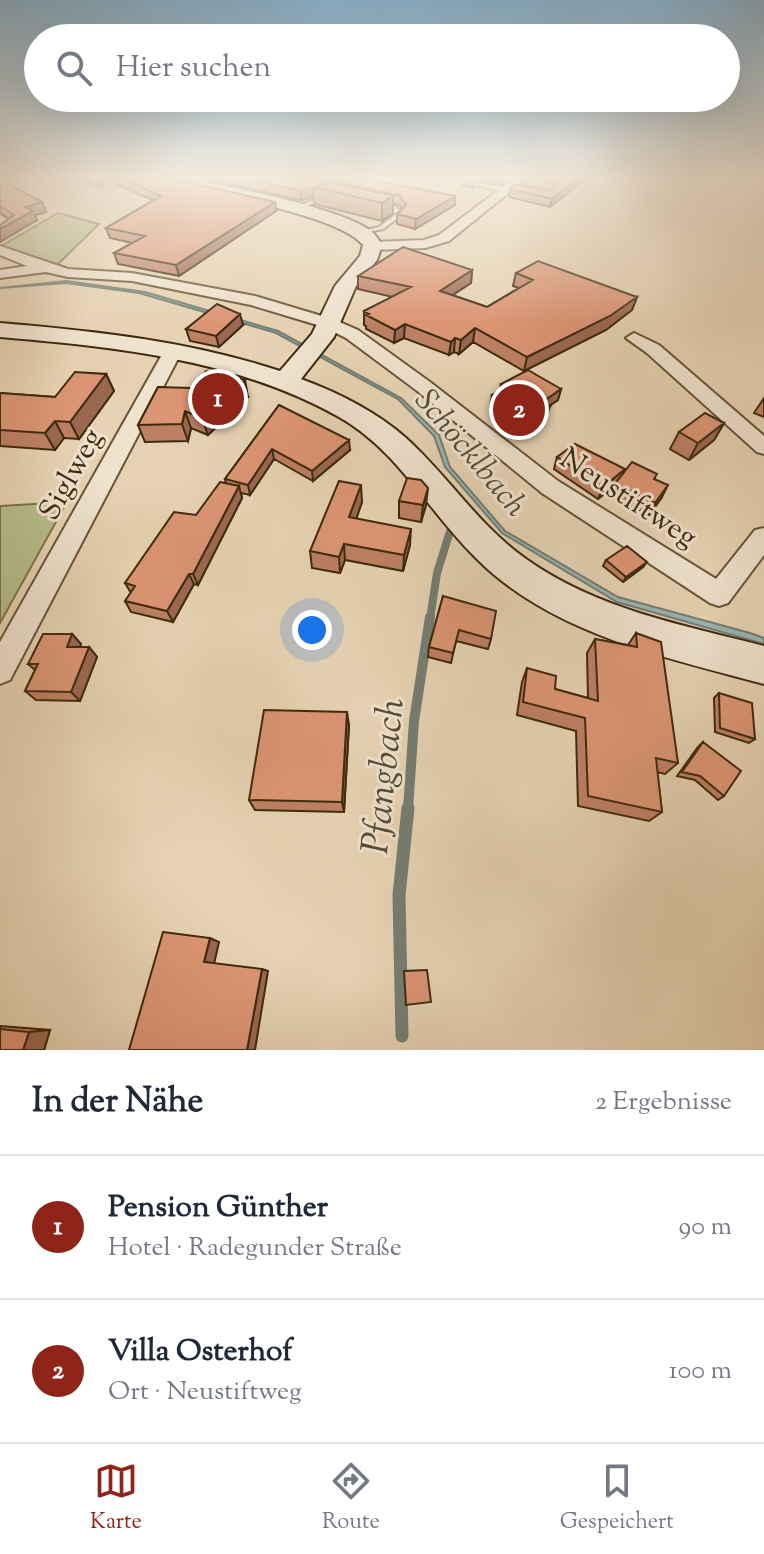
<!DOCTYPE html>
<html lang="de">
<meta charset="utf-8">
<style>
body{margin:0;font-family:"Sorts Mill Goudy",serif;background:#f6f6f7;color:#1f2937}
.you{position:absolute;left:312px;top:630px;width:28px;height:28px;margin:-20px;border:6px solid #fff;border-radius:50%;background:#1a73e8;box-shadow:0 0 0 12px #1a73e833}
.badge{display:grid;place-items:center;width:52px;height:52px;border-radius:50%;background:#8f2418;color:#fff;font-size:26px;font-weight:700}
.pin{position:absolute;translate:-50% -50%;border:4px solid #fff;box-shadow:0 2px 8px #0006}
.list{margin:0;padding:0;list-style:none}
h2{display:flex;justify-content:space-between;align-items:center;height:104px;margin:0;padding:0 32px;font-size:34px}
h2 small{font-size:26px;font-weight:400;color:#747a83}
.list li{display:grid;grid-template-columns:52px 1fr auto;gap:24px;align-items:center;box-sizing:border-box;height:144px;padding:0 32px;border-top:2px solid #e0e1e3}
.list b{display:block;font-size:30px;white-space:nowrap}
.list p{margin:0;font-size:26px;white-space:nowrap;color:#747a83}
.list em{font-size:26px;font-style:normal;color:#747a83}
.icon{flex:none;width:44px;height:44px;fill:none;stroke:currentColor;stroke-width:2;stroke-linecap:round;stroke-linejoin:round}
.map{position:relative;flex:none;width:764px;height:1050px;overflow:hidden}
.search{position:absolute;background:#fff;box-shadow:0 8px 32px #0002;left:24px;right:24px;top:24px;height:88px;display:flex;align-items:center;gap:20px;box-sizing:border-box;padding:0 28px;border-radius:44px;color:#747a83;font-size:30px}
.sheet{height:392px;background:#fff}
nav{display:flex;justify-content:space-around;align-items:center;box-sizing:border-box;height:112px;border-top:2px solid #e0e1e3;background:#fff;font-size:22px;color:#747a83}
nav a{display:grid;justify-items:center;gap:4px}
nav .on{color:#8f2418}
.map>svg:first-child{display:block}
</style>
<div class="map">
<svg width="764" height="1050" viewBox="0 0 764 1050">
<rect width="100%" height="100%" fill="#e6d2b3"/>
<filter id="stains"><feTurbulence type="fractalNoise" baseFrequency=".0025" numOctaves="4"/><feColorMatrix values="0 0 0 0 .2 0 0 0 0 .09 0 0 0 0 .02 0 0 0 .5 -.17"/></filter>
<radialGradient id="worn" r=".72"><stop offset=".6" stop-color="#630" stop-opacity="0"/><stop offset="1" stop-color="#630" stop-opacity=".3"/></radialGradient>
<path fill="#b6bc8c" stroke="#7a734c" stroke-width="2" d="M58 213 99 224 55 267 1 246Z
M67 502 0 623V506Z"/>
<path fill="#98b6b5" stroke="#747e72" stroke-width="2" d="M66 281 145 292 278 331 401 398 439 435 450 467 505 531 618 597 750 633 764 638V644L617 602 502 533 445 467 434 436 398 399 276 333 139 293 66 283 0 288Z"/>
<g fill="none" stroke-linecap="round" stroke-linejoin="round">
<path stroke="#747e72" stroke-width="8" d="M430 619 437 573 452 525"/>
<path stroke="#747e72" stroke-width="10" d="M408 810 414 721 430 617"/>
<path stroke="#747e72" stroke-width="13" d="M402 1036 399 895 408 808"/>
<g stroke="#685436" stroke-width="4">
<path id="service" d="M476 182 506 188 509 190 506 192 474 185Z
M327 194 329 197 297 210 292 209Z
M380 203 395 206 403 214 383 229 362 233V231L379 227 396 214 391 209 378 206Z"/>
</g>
<g stroke="#685436" stroke-width="4">
<path id="minor" d="M516 177H528L449 241 425 248 373 250 366 246 373 242 424 240 439 235Z
M0 215 16 226 0 236Z
M0 246 68 269 132 273 255 296 335 320 358 330 430 382 558 481 716 579 755 530 764 528V555L728 603 719 606 710 603 542 493 416 390 346 338 324 327 251 305 132 281 68 277 46 272 0 278V270L27 266 0 255Z
M634 333 659 345 764 436V454L757 452 647 353 626 338Z
M173 346 182 351 10 680 0 684V642L164 351Z"/>
</g>
<g stroke="#3e2a0d" stroke-width="4">
<path id="secondary" d="M154 177C196 177 338 206 371 231 375 234 379 240 382 245L377 260 356 286 334 337 301 379C339 393 375 411 406 438 448 476 479 526 526 559 596 609 682 625 764 646V684C665 657 553 634 478 560 430 514 398 450 339 417 236 359 116 347 0 337V323C95 331 189 341 280 371L312 334 335 286 360 256 363 245C342 218 237 199 201 191 186 188 165 186 154 177Z"/>
</g>
<use href="#service" fill="#efe2ce" fill-rule="evenodd"/>
<use href="#minor" fill="#efe2ce" fill-rule="evenodd"/>
<use href="#secondary" fill="#efe2ce" fill-rule="evenodd"/>
</g>
<path fill="#bd8064" stroke="#3e2a0d" stroke-width="2" d="M0 177H14L2 181 42 202 46 212 35 215 37 220 9 219 0 212Z
M75 177H165L276 211 179 276 118 264 114 253 132 243 110 238 106 228 153 200 106 180 102 188Z
M180 177H355L455 196V205L415 229 397 224V214L402 209 400 205 393 204V213L382 221 314 204 313 197 301 200 233 185Z
M511 177 502 184 477 179 474 181 473 188 462 185 463 178Z
M525 177H587L550 207 509 197 510 189 551 191 524 184Z
M472 270 471 283 452 295 487 307 519 288 513 286 516 273 637 297 632 310 606 330 524 371 473 342 459 354 454 352 449 355 404 338 394 343 366 329V326L364 325V311L393 297 358 289V276Z
M243 325 219 347 190 341 186 329Z
M106 374 114 391 79 439 64 438 55 450 0 446V393L55 397Z
M501 384 561 389 558 400 549 406 546 418 525 430 490 407 492 395 499 392Z
M158 387 248 397 208 435 191 428 188 441 145 442 138 425Z
M764 398V417L754 413Z
M279 405 350 450 313 481 274 459 250 495 241 493 242 498 198 585 194 584 173 622 131 612 125 601 131 593 125 583 196 515 226 484 225 479Z
M724 423 714 440 689 460 670 449 679 432Z
M557 457 622 475 655 479 662 497 649 515 610 495 615 485 598 499 554 469Z
M399 501 426 505 421 522 399 518Z
M362 502 356 519 410 545 403 571 345 560 340 573 312 568 310 551Z
M606 560 643 567 623 582 603 566Z
M443 596 491 639 488 649 456 641 451 663 428 657 429 647Z
M636 633 678 763 665 774 657 772 662 812 649 821 578 806 576 731 517 715 522 682 527 668 555 689 588 698 587 653 595 639 628 645Z
M72 634 81 644 80 647H89L97 657 80 701 36 700 25 691 35 670 28 664Z
M719 693 755 739 749 743 715 732 714 698Z
M349 725 344 812 255 810 249 800Z
M703 742 724 796 718 800 695 780 677 776 698 747Z
M0 1026 50 1030 44 1050H0Z"/>
<path fill="#9a6851" stroke="#3e2a0d" stroke-width="2" d="M0 177H14L0 181Z
M100 177H105L106 180 102 188Z
M503 177H511L502 184Z
M580 177H587L550 207 552 199Z
M313 187V197L301 200 300 191Z
M393 195V213L382 221V203Z
M455 196V205L415 229 416 219Z
M42 202 46 212 35 215 37 220 0 242V229L26 207Z
M275 202 276 211 179 276 176 265Z
M472 270 471 283 439 304 440 291Z
M637 297 632 310 606 330 524 371 527 357Z
M240 314 243 325 219 347 216 336Z
M405 324 404 338 394 343 395 330Z
M475 328 473 342 459 354 461 340Z
M455 338 454 352 449 355 451 342Z
M106 374 114 391 79 439 70 422Z
M245 380 248 397 208 435 202 418Z
M561 389 558 400 546 408 550 406 546 418 525 430 528 418 542 402Z
M185 411 191 428 188 441 182 424Z
M55 421 64 438 55 450 45 433Z
M724 423 714 440 689 460 698 443Z
M349 440 350 450 313 481 312 471Z
M272 449 274 459 250 495 248 485Z
M625 469 620 481 598 499 603 487Z
M361 485 362 502 351 534 349 517Z
M668 485 662 497 649 515 655 503Z
M239 486 242 498 198 585 193 574Z
M428 488 426 505 421 522 423 505Z
M411 529 410 545 403 571 404 555Z
M344 544 345 560 340 573 339 557Z
M647 562 643 567 623 582 626 577Z
M189 574 194 584 173 622 167 611Z
M72 634 81 644 76 657 67 647Z
M89 647 97 657 80 701 71 692Z
M347 712 349 725 344 812 342 802Z
M210 938 219 942 214 964 204 962Z
M262 969 268 971 255 1050H247Z
M50 1030 44 1050H23L29 1032Z"/>
<path fill="#dc9574" stroke="#3e2a0d" stroke-width="2" d="M118 177H165L275 202 176 265 114 253 145 236 106 228 161 196Z
M240 177H355L455 196 416 219 397 214 406 205 400 196 333 181 300 191Z
M531 177H580L552 199 510 189 516 184 551 191 555 185 551 182Z
M0 180 42 202 26 207 33 211 0 229V225L14 215 0 206Z
M332 183 393 195 382 203 313 187Z
M403 247 472 270 440 291 487 307 533 280 516 273 538 261 637 297 610 316 527 357 475 328 461 340 455 338 451 342 405 324 395 330 366 315 369 314 364 311 411 287 358 276Z
M217 304 240 314 216 336 186 329Z
M528 370 561 389 542 402 550 406 528 418 492 395 507 388 501 384Z
M206 371 245 380 202 418 185 411 182 424 138 425 158 387 192 388Z
M75 372 106 374 70 422 55 421 45 433 0 430V393L55 397Z
M279 405 349 440 312 471 272 449 248 485 225 479Z
M705 413 724 423 698 443 679 432Z
M575 444 625 469 603 487 557 457Z
M632 462 657 474 654 479 668 485 655 503 615 484Z
M407 478 421 480 428 488 423 505 399 501Z
M339 481 361 485 349 517 411 529 404 555 344 544 339 557 310 551Z
M220 482 239 486 193 574H189L167 611 125 601 135 586 125 583 174 512 196 515Z
M627 546 647 562 626 577 606 560Z
M443 596 496 611 491 639 459 630 453 653 429 647Z
M636 633 661 642 678 763 656 758 662 812 588 796 585 718 523 702 527 668 556 676 555 689 598 701 595 639 637 647Z
M43 634H72L67 647H89L71 692 25 691 38 664H28Z
M719 693 752 703 755 739 720 728Z
M264 710 347 712 342 802 249 800Z
M703 742 741 771 724 796 700 776 682 772Z
M163 932 210 938 204 962 262 969 247 1050H129Z
M427 970 431 1002 406 1005 404 971Z
M0 1029 29 1032 23 1050H0Z"/>
<linearGradient id="sky" x2="0" y2="1"><stop stop-color="#88b5d4"/><stop offset="0.55" stop-color="#f4ebdd"/><stop offset="1" stop-color="#f4ebdd" stop-opacity="0"/></linearGradient>
<rect width="764" height="324" fill="url(#sky)"/>
<g text-anchor="middle" stroke-width="6" stroke-linejoin="round" paint-order="stroke">
<g font-size="30" fill="#3e2a0d" stroke="#efe2ce">
<text transform="translate(70 474) rotate(-61)" y="10">Siglweg</text>
<text transform="translate(629 497) rotate(33)" y="10">Neustiftweg</text>
</g>
<g font-size="32" font-style="italic" fill="#544d37" stroke="#efe2ce">
<text transform="translate(472 452) rotate(50)" y="11">Schöcklbach</text>
</g>
<g font-size="38" font-style="italic" fill="#544d37" stroke="#efe2ce">
<text transform="translate(382 776) rotate(-84)" y="13">Pfangbach</text>
</g>
</g>
<rect width="100%" height="100%" filter="url(#stains)"/>
<rect width="100%" height="100%" fill="url(#worn)"/>
</svg>
<div class="you"></div>
<div class="pin badge" style="left:218px;top:399px">1</div>
<div class="pin badge" style="left:519px;top:410px">2</div>
<div class="search"><svg class="icon" aria-label="search" viewBox="0 0 24 24"><circle cx="10" cy="10" r="6"/><path d="M15 15l6 6"/></svg>Hier suchen</div>
</div>
<section class="sheet">
<h2>In der Nähe<small>2 Ergebnisse</small></h2>
<ul class="list">
<li><span class="badge">1</span><div><b>Pension Günther</b><p>Hotel · Radegunder Straße</p></div><em>90 m</em></li>
<li><span class="badge">2</span><div><b>Villa Osterhof</b><p>Ort · Neustiftweg</p></div><em>100 m</em></li>
</ul>
</section>
<nav>
<a class="on"><svg class="icon" aria-label="map" viewBox="0 0 24 24"><path d="M3 6l6-2 6 2 6-2v14l-6 2-6-2-6 2zM9 4v14M15 6v14"/></svg>Karte</a>
<a><svg class="icon" aria-label="directions" viewBox="0 0 24 24"><path d="M12 3l9 9-9 9-9-9zM9 14v-3h6M13 9l2 2-2 2"/></svg>Route</a>
<a><svg class="icon" aria-label="saved" viewBox="0 0 24 24"><path d="M7 4h10v16l-5-4-5 4z"/></svg>Gespeichert</a>
</nav>
